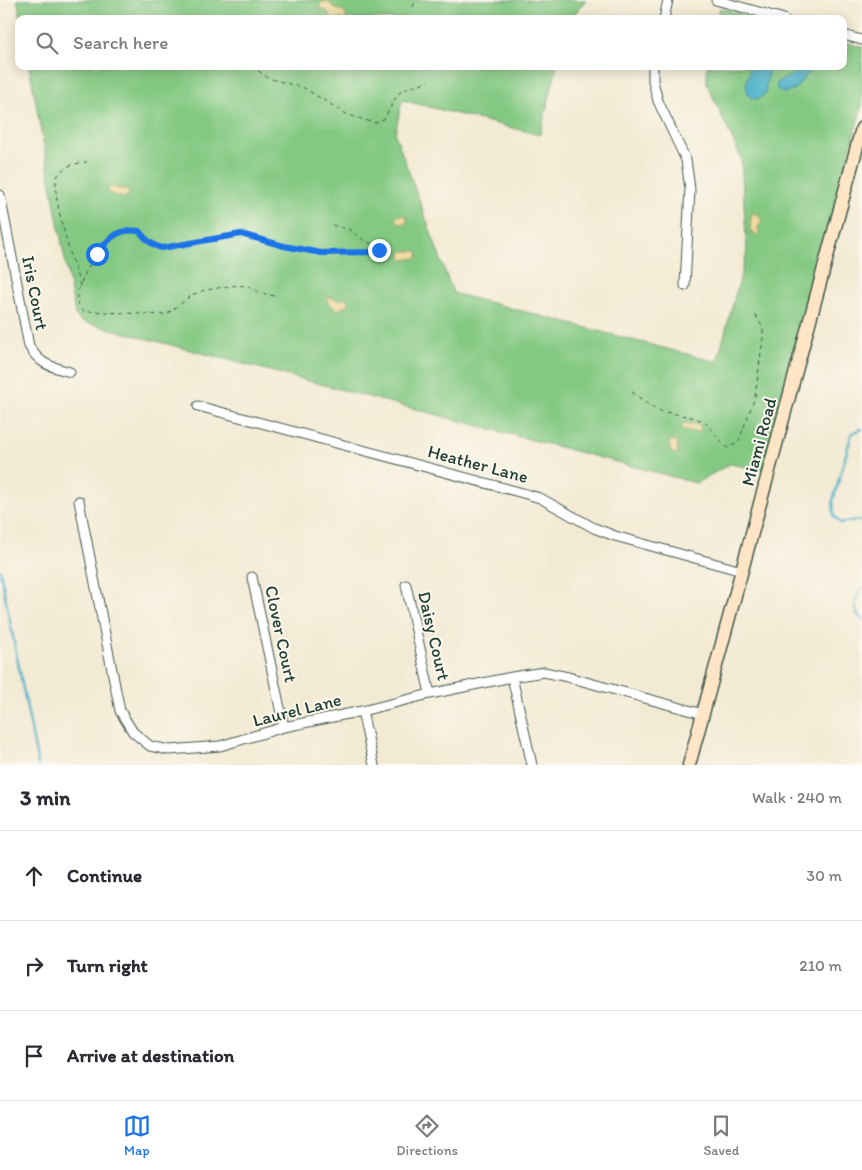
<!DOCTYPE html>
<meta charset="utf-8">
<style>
body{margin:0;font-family:Itim,sans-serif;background:#f2f2f3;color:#2b2b33}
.stop{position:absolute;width:15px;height:15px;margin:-11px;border:4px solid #1a73e8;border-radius:50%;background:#fff}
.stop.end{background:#1a73e8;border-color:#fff;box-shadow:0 1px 5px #0008}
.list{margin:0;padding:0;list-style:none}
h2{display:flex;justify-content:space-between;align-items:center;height:65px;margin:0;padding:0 20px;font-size:21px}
h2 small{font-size:16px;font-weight:400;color:#7c7c81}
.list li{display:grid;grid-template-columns:32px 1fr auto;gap:15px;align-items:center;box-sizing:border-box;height:90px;padding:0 20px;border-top:1px solid #e1e1e2}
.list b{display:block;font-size:19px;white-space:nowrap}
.list em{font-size:16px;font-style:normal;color:#7c7c81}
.icon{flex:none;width:28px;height:28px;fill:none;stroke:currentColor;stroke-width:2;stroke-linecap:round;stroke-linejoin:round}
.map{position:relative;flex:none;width:862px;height:765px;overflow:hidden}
.search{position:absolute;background:#fff;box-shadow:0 2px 12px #0003;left:15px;right:15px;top:15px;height:55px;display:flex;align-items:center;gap:12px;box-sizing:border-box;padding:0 18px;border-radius:10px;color:#7c7c81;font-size:19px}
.sheet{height:335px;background:#fff}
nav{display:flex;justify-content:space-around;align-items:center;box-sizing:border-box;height:70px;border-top:1px solid #e1e1e2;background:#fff;font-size:14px;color:#7c7c81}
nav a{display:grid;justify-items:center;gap:2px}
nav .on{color:#1a73e8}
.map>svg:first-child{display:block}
</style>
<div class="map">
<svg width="862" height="765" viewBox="0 0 862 765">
<rect width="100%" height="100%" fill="#fbf7ec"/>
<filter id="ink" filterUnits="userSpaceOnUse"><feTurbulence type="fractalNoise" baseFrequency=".02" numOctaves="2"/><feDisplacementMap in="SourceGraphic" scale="10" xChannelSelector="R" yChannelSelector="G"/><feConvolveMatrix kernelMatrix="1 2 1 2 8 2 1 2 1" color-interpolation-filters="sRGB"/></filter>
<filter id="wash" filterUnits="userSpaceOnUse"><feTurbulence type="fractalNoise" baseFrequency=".0096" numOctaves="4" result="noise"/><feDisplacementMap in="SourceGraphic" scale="20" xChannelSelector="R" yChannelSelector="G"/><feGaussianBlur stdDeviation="1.12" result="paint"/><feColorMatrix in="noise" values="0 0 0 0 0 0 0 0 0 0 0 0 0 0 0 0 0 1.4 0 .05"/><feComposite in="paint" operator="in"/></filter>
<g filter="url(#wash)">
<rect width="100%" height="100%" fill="#f3ead3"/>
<path fill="#84c983" stroke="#52835c" d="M17 0H586L570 19H21Z
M720 8 759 19H717Z
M843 42 862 47V105L764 470 730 464 696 483 80 321 75 314 29 66H557L540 135 402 100 395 134 453 293 717 362 747 252 741 158 707 84V66H843Z"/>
<path fill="#eeda9e" stroke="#868c69" d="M324 1C332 3 334 10 344 11L347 19H332L327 11 321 9 319 6Z
M112 186 119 189H127L129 195 124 198 110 194 107 191Z
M753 213H757L762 221 758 227 759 233 757 235 750 232 751 216Z
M402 214 407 217V223L400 224 395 220V218Z
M404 251H417L419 256 417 258 403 260 401 259V253Z
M329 297 339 300 345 298 349 302 346 306 337 310 328 303 327 298Z
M683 423 699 425 701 429 699 432C695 432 685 431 681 428Z
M671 440 677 442 678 452 677 454 671 453 669 443Z"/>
<path fill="#4ab0c9" stroke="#34767e" d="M749 66H769L765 94 758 99 751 98C741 83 750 81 749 66Z
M798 66H814L795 89 784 93 777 90V82L792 75Z"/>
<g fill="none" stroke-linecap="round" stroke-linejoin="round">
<path stroke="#4ab0c9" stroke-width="2.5" d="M862 429 852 433 833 501 834 516 840 523 856 520 862 522
M0 570 38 765
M862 587C856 596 851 611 862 619"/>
</g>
</g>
<g filter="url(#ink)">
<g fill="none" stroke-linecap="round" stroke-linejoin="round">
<g stroke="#3f574c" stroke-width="11">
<path id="street" d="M716 0 784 19
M664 19 668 0
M843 35 862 40
M653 66V81L658 101 686 160 690 189 685 286
M0 195 29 346C40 365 50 366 70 372
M198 406 519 492 540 498 594 528 615 536 742 571
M79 501 120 711 133 732 150 746 169 750 220 746 284 727 362 711 430 694 512 677 544 672 568 677 703 714
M252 577 284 727
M406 585 430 694
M512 677 532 765
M362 711 374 765"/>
</g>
<g stroke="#3f574c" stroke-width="15">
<path id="secondary" d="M689 765 862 128"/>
</g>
<path stroke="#3f574c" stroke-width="1" stroke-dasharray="4 4" stroke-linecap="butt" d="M413 7 416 0
M252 66 268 78 304 88 348 115 375 123 384 119 395 99 401 91 428 81
M80 286C74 264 50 195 57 177 62 166 77 163 87 162
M274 296 258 292 250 287 238 285 205 290 192 295 166 315 83 311C81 308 78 304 77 301 75 287 98 247 110 238 119 231 128 229 139 231 146 239 152 246 163 248L241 234 284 246 321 253 371 252 379 250 375 245 365 241 350 230 332 225
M632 392 649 405 660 411 691 417 704 421 727 448 738 443 755 397 763 338V328L755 314"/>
<use href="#street" stroke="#fff" stroke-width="9"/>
<use href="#secondary" stroke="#fee5c5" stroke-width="12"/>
</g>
</g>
<g fill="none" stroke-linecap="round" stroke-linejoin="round" filter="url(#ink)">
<path stroke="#1a73e8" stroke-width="6" d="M97 254C109 238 118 228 139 231 146 239 152 246 162 248L241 234 284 246 321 253 372 252 379 250"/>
</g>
<g text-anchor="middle" stroke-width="4" stroke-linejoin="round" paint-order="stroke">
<g font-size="18" fill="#1f3d34" stroke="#fbf7ec">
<text transform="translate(35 293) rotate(79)" y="6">Iris Court</text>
<text transform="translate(759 442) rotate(-75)" y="6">Miami Road</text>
<text transform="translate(478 464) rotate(15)" y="6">Heather Lane</text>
<text transform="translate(281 634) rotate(78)" y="6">Clover Court</text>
<text transform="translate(434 636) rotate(77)" y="6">Daisy Court</text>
<text transform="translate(297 710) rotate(-14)" y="6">Laurel Lane</text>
</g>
</g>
</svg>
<div class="stop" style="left:97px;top:254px"></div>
<div class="stop end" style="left:379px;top:250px"></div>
<div class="search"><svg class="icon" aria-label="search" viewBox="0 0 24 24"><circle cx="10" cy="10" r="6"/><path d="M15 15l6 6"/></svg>Search here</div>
</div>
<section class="sheet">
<h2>3 min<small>Walk · 240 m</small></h2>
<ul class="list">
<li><svg class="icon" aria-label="ahead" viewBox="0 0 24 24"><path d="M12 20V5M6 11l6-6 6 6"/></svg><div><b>Continue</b></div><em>30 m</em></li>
<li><svg class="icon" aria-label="right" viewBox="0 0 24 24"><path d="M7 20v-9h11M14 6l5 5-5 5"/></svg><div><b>Turn right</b></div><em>210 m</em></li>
<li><svg class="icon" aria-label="arrive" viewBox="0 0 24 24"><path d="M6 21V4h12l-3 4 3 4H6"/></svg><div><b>Arrive at destination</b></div></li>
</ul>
</section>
<nav>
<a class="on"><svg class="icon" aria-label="map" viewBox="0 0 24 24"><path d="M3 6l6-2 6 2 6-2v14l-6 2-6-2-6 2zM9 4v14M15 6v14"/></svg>Map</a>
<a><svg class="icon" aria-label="directions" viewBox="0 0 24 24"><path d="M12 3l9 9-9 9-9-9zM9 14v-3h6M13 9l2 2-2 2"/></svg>Directions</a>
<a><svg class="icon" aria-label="saved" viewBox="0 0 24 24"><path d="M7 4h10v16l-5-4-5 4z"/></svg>Saved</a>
</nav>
